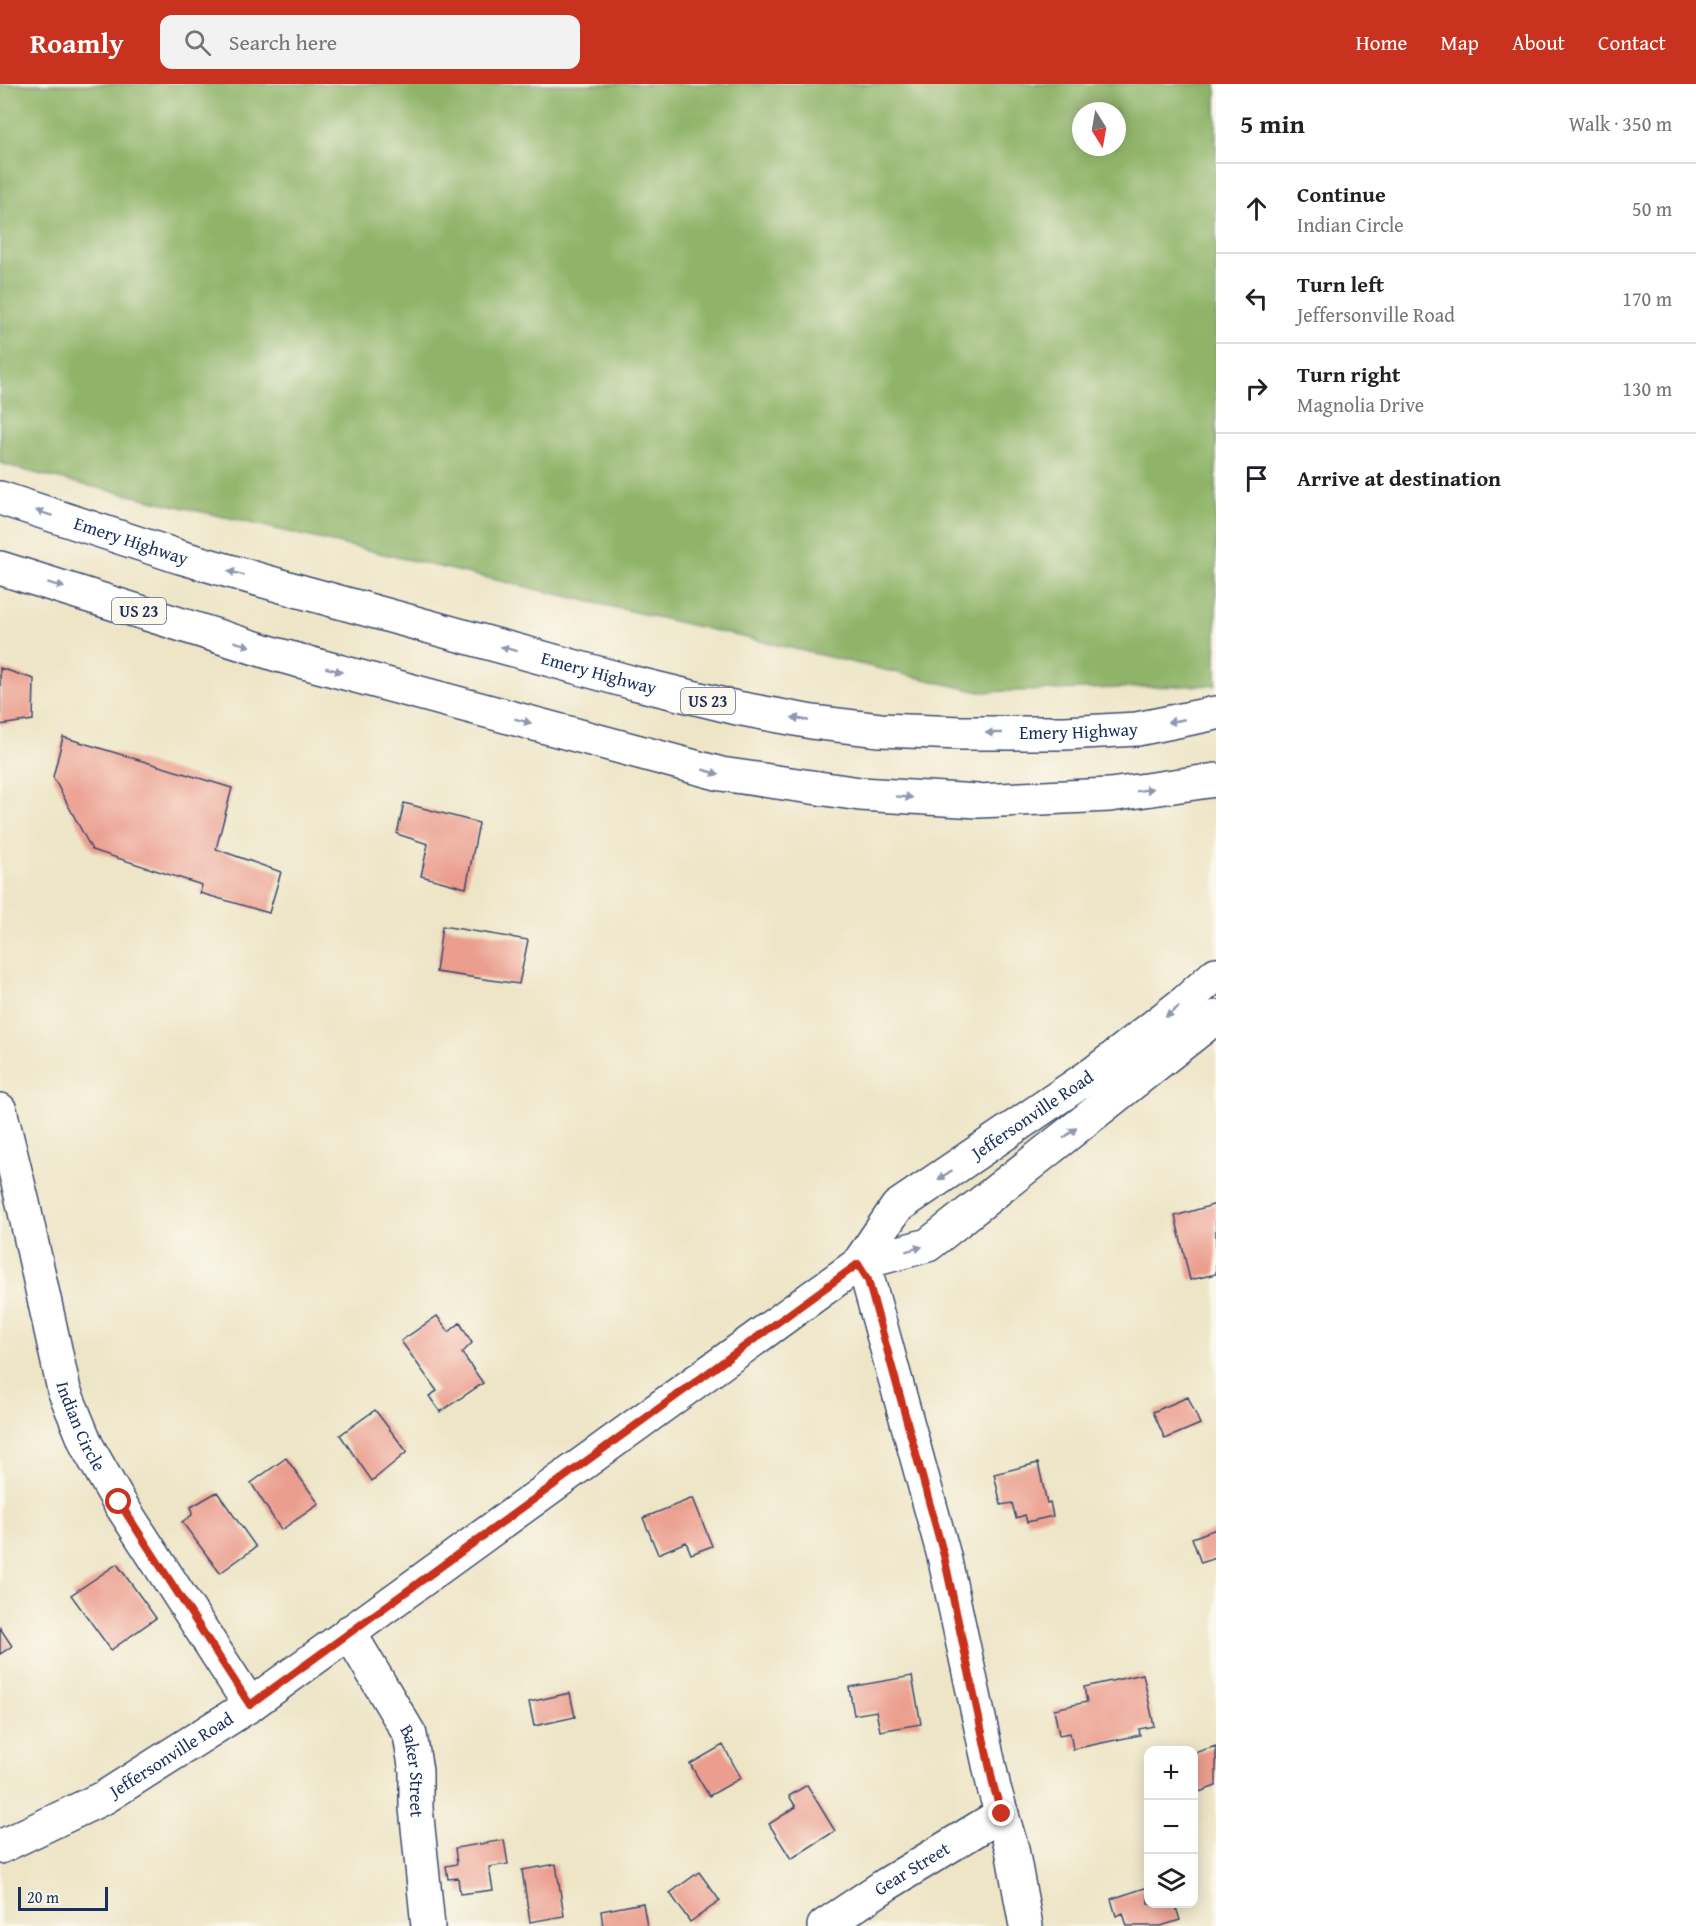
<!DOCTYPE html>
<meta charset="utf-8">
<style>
body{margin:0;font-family:"Gentium Book Plus",serif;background:#f2f2f2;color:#202124}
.controls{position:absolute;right:18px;bottom:18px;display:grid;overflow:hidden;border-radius:12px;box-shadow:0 3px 15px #0003}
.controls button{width:54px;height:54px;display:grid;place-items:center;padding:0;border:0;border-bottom:2px solid #e0e0e0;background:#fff;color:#202124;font:30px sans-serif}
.compass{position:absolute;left:1072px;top:18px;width:54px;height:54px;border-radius:50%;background:#fff;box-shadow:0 3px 15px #0003;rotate:169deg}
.scale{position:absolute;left:18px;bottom:15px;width:90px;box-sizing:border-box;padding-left:6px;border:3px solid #1b2f5e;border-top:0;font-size:16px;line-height:21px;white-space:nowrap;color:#1b2f5e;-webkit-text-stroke:4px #fbf7ec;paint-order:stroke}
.stop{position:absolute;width:18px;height:18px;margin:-14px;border:4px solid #c8321e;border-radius:50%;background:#fff}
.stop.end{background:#c8321e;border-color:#fff;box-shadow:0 2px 6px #0008}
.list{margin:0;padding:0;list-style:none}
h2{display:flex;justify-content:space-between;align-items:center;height:78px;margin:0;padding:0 24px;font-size:26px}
h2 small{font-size:20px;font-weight:400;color:#757577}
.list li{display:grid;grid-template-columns:39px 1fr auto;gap:18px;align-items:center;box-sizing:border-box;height:90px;padding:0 24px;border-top:2px solid #e0e0e0}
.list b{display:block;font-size:22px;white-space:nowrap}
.list p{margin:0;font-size:20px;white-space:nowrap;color:#757577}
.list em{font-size:20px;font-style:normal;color:#757577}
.icon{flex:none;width:33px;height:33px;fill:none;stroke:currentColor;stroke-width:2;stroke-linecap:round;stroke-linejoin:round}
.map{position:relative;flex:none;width:1216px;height:1842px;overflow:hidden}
header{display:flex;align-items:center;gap:36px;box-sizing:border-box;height:84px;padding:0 30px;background:#c8321e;color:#fff}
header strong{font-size:28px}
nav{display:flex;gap:33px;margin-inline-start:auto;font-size:21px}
.search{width:420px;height:54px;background:#f2f2f2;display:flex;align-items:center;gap:15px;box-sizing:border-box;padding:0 21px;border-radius:12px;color:#757577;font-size:22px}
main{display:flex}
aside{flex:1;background:#fff}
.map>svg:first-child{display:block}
</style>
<header>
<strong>Roamly</strong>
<div class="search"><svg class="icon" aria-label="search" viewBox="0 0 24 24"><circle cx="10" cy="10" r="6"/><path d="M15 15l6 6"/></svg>Search here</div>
<nav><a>Home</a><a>Map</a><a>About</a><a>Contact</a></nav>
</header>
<main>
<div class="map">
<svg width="1216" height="1842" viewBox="0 0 1216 1842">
<rect width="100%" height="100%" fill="#fbf7ec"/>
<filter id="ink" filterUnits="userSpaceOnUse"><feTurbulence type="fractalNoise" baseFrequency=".0167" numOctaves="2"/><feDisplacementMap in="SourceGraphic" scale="12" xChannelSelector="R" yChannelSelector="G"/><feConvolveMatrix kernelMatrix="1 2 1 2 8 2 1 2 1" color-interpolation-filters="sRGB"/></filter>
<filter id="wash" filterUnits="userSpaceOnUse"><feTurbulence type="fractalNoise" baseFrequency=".008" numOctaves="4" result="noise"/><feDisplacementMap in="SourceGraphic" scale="24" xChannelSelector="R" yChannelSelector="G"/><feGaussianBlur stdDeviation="1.35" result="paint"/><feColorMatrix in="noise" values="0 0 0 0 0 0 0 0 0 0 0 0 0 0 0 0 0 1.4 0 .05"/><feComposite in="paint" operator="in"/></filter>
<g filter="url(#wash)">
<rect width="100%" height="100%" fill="#ede5c6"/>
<path fill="#8fb469" stroke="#557264" stroke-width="1.5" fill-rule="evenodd" d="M0 0H1216V601L980 608 34 389 0 379ZM1081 27H1117V63H1081Z"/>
<g id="blocks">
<path fill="#eb9e8e" d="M0 584 34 595 33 636 0 641Z
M63 653 232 704 216 765 281 788 269 829 200 809 202 801 92 766 53 693Z
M404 719 479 739 466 804 421 792 428 760 397 750Z
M442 842 528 856 519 900 436 888Z
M1216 1120V1190L1190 1196 1175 1132Z
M437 1232 449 1248 460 1239 472 1259 462 1269 483 1299 440 1328 429 1312 437 1307 401 1257Z
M1188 1313 1200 1340 1165 1355 1153 1328Z
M375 1326 407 1368 372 1397 340 1351Z
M286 1374 319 1420 281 1446 251 1399Z
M1038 1379 1047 1419 1050 1418 1053 1432 1027 1438 1025 1431 1016 1434 1012 1419 1001 1421 994 1390Z
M217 1408 256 1463 220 1489 182 1438 192 1431 191 1423Z
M693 1414 712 1462 691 1470 686 1458 658 1470 643 1434Z
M1216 1445V1474L1201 1479 1192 1454Z
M117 1480 156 1534 111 1566 71 1511Z
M0 1544 12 1562 0 1570Z
M1143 1590 1154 1642 1139 1645 1140 1651 1073 1665 1070 1649 1059 1651 1054 1625 1087 1618 1084 1603Z
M912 1592 921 1640 880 1647 876 1627 854 1631 849 1603Z
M570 1609 575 1633 534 1642 529 1618Z
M723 1661 741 1694 709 1712 690 1680Z
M1216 1662V1702L1199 1708 1194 1692V1669Z
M807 1701 835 1747 791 1775 769 1740 796 1723 789 1712Z
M504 1756 508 1780 489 1783 493 1806 460 1810 458 1794 448 1795 446 1782 457 1780 455 1764Z
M556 1780 564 1832 530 1838 522 1786Z
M699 1788 720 1817 690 1838 670 1809Z
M1148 1803V1820H1175L1180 1836 1161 1842H1127L1123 1829 1116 1832 1111 1815Z
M643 1819 647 1842H603L601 1827Z"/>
</g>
</g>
<g filter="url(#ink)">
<use href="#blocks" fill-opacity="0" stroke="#3a4a6e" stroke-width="1.5"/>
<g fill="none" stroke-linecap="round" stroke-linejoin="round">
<g stroke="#3a4a6e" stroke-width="36">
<g id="minor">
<path id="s1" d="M0 1026 23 1119 64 1306 87 1362 119 1418 250 1621"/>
<path d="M858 1180 868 1196 944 1472 994 1704 1012 1765 1026 1842"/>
<path id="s2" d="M349 1548 410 1651 416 1687V1724L428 1842"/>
<path id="s3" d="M824 1842 887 1800 1002 1730"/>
</g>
</g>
<g stroke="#3a4a6e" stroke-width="36">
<g id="tertiary">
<path d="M858 1180 928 1161 1216 933"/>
<path id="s4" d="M0 1763 105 1713 250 1621 858 1180 897 1123 1094 989 1185 918 1216 890"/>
</g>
</g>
<g stroke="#3a4a6e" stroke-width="36">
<g id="trunk">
<path id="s5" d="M0 414 180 473 292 505 634 599 737 624 812 638 880 646 962 649H1065L1137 645 1216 629"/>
<path d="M0 484 278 571 721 690 860 710 978 717 1110 711 1216 696"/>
</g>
</g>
<use href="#minor" stroke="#fff" stroke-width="33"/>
<use href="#tertiary" stroke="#fff" stroke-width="33"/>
<use href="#trunk" stroke="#fff" stroke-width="33"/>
</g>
<defs><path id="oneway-solid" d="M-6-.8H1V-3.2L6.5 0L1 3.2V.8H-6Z" transform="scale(1.5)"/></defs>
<g fill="#8d97ae">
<use href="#oneway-solid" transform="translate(44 429) rotate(-162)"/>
<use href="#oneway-solid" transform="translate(236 489) rotate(-164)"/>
<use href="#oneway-solid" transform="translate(56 501) rotate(17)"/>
<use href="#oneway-solid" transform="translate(242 560) rotate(17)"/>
<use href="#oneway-solid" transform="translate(509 565) rotate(-165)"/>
<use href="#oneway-solid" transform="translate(334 586) rotate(15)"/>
<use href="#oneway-solid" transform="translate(800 635) rotate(-169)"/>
<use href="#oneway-solid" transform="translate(523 637) rotate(15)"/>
<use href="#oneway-solid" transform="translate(1176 637) rotate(169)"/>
<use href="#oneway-solid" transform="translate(994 649) rotate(180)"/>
<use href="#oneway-solid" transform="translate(711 688) rotate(16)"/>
<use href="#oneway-solid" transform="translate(1145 706) rotate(-9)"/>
<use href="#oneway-solid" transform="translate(904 713) rotate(4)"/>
<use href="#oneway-solid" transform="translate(1172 928) rotate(142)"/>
<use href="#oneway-solid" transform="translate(1070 1049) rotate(-38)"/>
<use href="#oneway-solid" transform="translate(945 1091) rotate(146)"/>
<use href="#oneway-solid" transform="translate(914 1165) rotate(-15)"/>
</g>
</g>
<g fill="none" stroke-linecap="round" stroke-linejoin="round" filter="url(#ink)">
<path stroke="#c8321e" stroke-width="8" d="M119 1418 250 1621 858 1180 868 1196 944 1472 994 1704 1002 1730"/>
</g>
<g text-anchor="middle" stroke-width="5" stroke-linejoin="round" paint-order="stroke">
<g fill="#fbf7ec" stroke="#5e6b89" stroke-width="1.5">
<rect x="112" y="514" width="54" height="26" rx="4.5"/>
<rect x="681" y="604" width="54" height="26" rx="4.5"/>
</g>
<g font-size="16" font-weight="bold" fill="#1b2f5e">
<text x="139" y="533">US 23</text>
<text x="708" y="623">US 23</text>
</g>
<g font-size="18" fill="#1b2f5e" stroke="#fbf7ec">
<text dy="6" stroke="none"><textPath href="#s5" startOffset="138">Emery Highway</textPath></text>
<text dy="6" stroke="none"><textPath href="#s5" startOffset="624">Emery Highway</textPath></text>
<text dy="6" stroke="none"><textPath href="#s5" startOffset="1110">Emery Highway</textPath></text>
<text dy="6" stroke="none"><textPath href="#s4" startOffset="1272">Jeffersonville Road</textPath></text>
<text dy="6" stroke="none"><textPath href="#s1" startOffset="327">Indian Circle</textPath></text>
<text dy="6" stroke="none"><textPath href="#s4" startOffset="195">Jeffersonville Road</textPath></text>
<text dy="6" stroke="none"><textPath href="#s2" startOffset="156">Baker Street</textPath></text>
<text dy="6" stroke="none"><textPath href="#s3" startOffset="105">Gear Street</textPath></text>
</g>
</g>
</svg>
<div class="controls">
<button>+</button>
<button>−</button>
<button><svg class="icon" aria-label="layers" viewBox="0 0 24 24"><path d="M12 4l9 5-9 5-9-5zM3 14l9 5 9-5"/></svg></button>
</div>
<svg class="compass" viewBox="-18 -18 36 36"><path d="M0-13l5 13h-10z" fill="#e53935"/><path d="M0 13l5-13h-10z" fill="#757577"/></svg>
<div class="scale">20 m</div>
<div class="stop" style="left:119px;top:1418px"></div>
<div class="stop end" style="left:1002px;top:1730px"></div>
</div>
<aside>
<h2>5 min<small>Walk · 350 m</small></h2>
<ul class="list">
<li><svg class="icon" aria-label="ahead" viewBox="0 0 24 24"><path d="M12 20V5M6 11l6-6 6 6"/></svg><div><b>Continue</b><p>Indian Circle</p></div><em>50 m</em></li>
<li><svg class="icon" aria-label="left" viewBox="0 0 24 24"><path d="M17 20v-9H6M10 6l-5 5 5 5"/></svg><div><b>Turn left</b><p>Jeffersonville Road</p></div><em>170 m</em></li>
<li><svg class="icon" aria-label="right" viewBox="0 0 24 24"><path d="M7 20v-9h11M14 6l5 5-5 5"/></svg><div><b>Turn right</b><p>Magnolia Drive</p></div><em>130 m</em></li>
<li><svg class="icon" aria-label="arrive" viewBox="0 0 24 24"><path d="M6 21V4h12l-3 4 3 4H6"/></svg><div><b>Arrive at destination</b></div></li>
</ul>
</aside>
</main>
